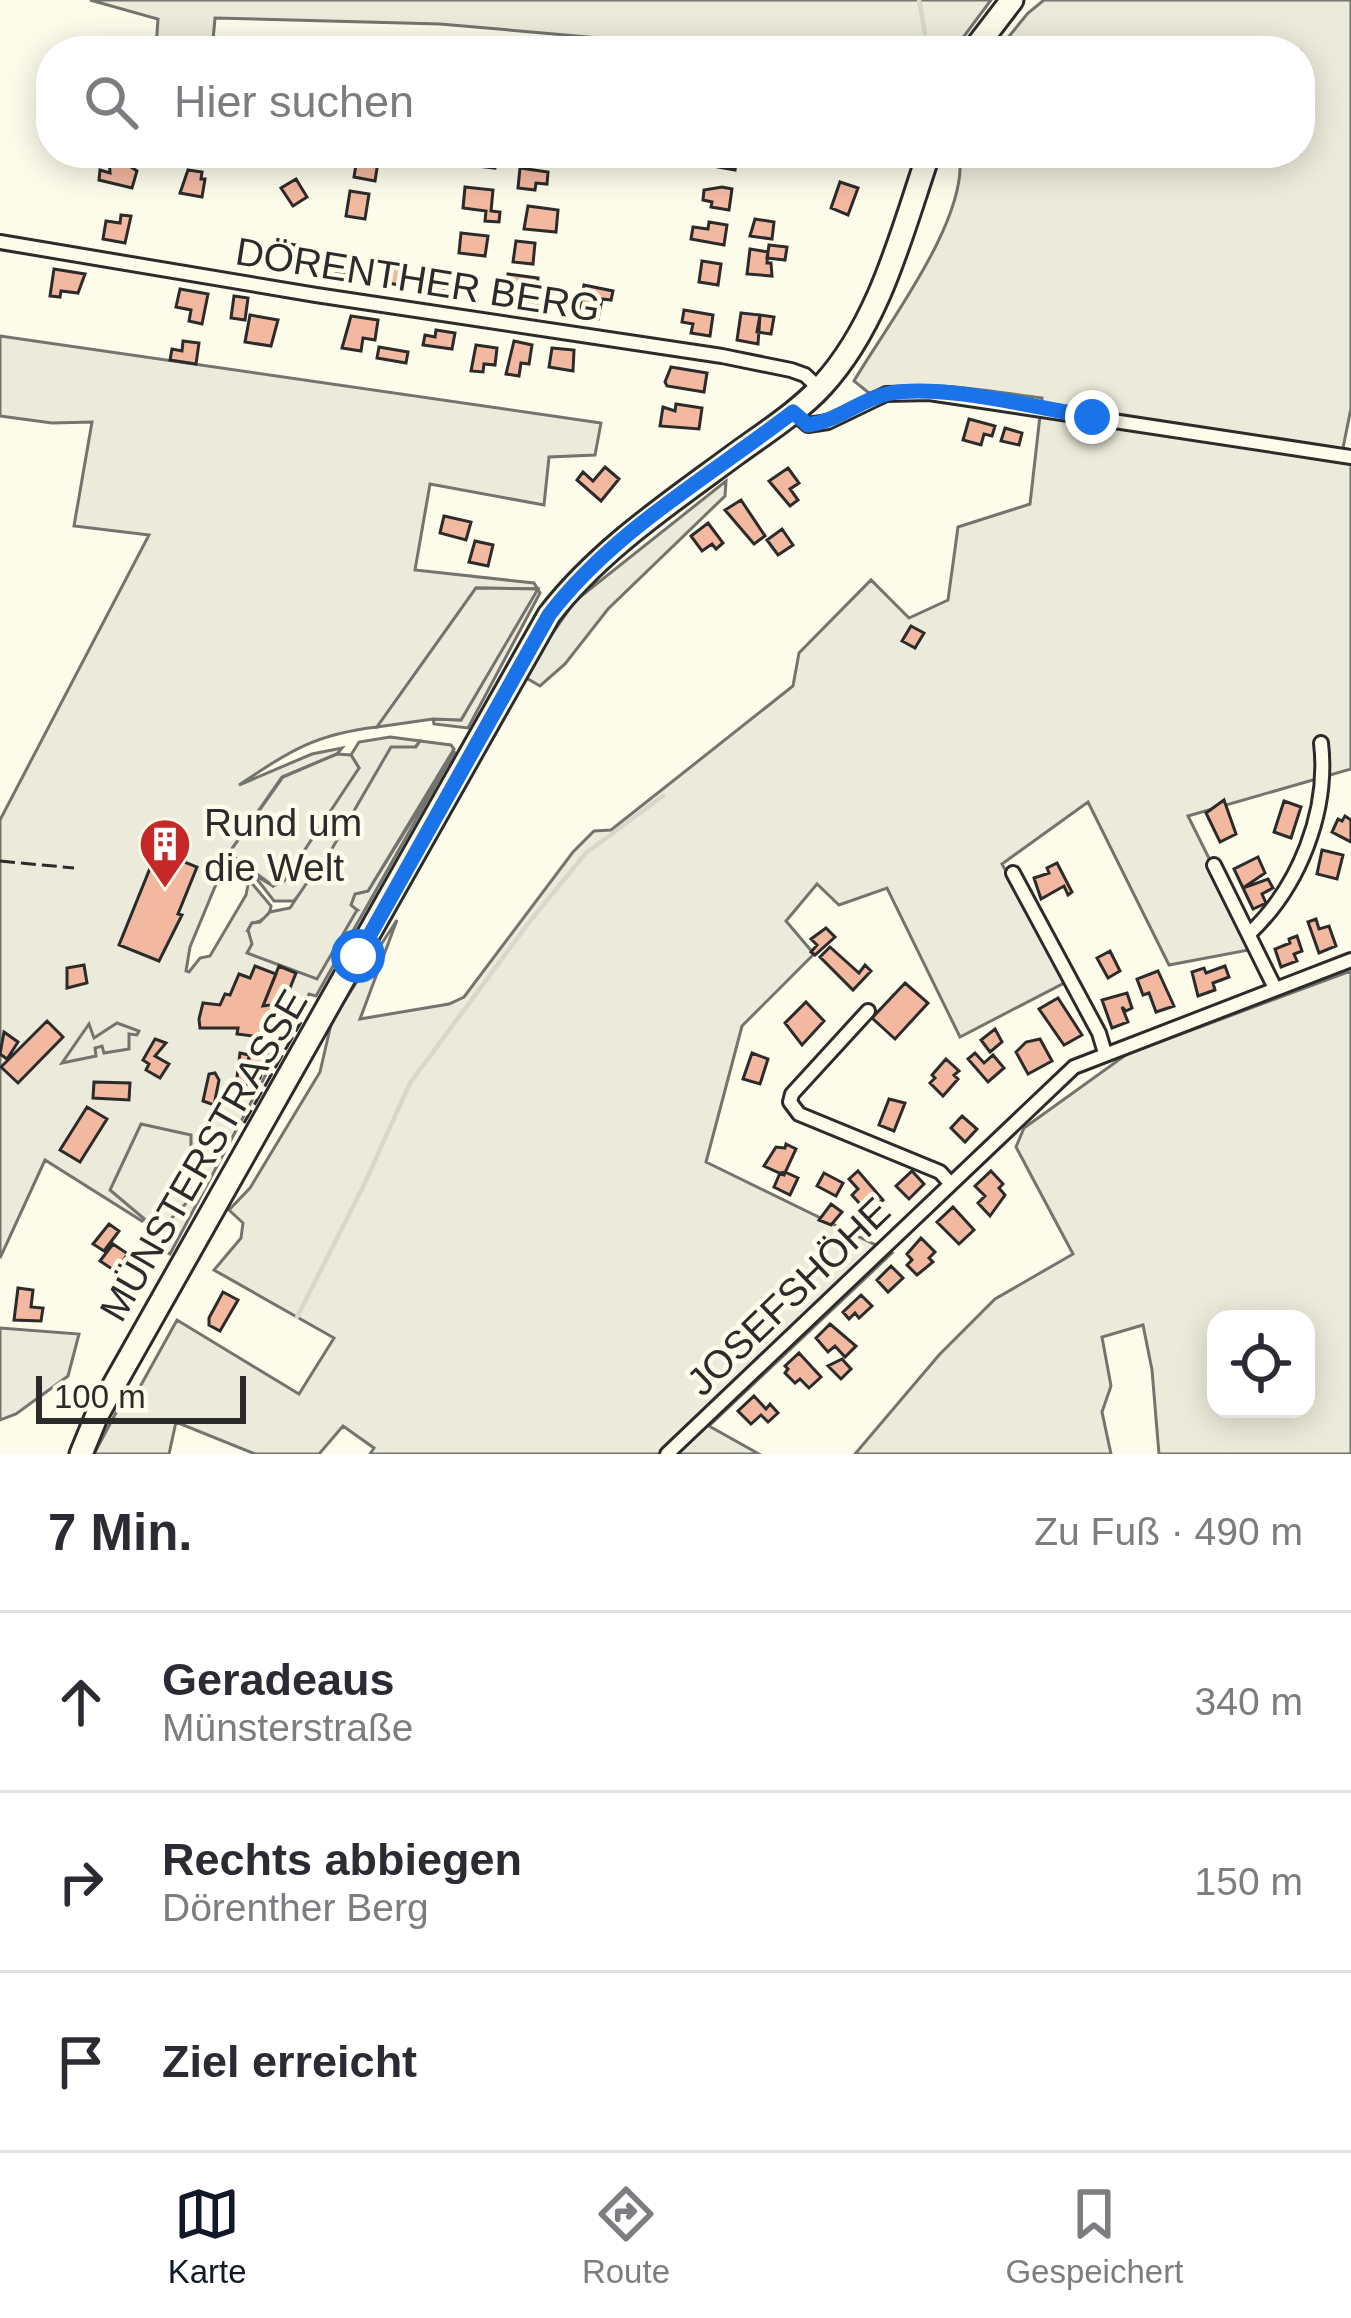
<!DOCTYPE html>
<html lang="de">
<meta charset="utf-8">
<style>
body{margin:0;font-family:Arial,sans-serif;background:#f7f7f7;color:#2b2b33}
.controls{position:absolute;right:36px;bottom:36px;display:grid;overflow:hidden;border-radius:24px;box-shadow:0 6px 30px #0003}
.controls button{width:108px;height:108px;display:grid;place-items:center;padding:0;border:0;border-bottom:3px solid #e1e1e2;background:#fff;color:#2b2b33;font:60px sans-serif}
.scale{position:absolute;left:36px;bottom:30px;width:210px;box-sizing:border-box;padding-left:12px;border:6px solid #2b2b2b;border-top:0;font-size:33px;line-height:42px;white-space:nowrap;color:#2b2b2b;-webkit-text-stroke:9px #fdfbea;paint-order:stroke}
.stop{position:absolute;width:36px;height:36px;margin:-27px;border:9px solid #1a73e8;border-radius:50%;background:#fff}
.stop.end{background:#1a73e8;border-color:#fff;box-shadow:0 3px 12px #0008}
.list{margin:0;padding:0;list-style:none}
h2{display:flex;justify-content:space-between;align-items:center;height:156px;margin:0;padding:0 48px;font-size:51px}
h2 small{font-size:39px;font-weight:400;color:#7c7c81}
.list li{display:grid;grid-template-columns:78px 1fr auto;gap:36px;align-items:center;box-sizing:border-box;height:180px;padding:0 48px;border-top:3px solid #e1e1e2}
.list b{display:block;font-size:45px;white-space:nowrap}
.list p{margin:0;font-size:39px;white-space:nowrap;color:#7c7c81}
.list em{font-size:39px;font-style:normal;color:#7c7c81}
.icon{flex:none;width:66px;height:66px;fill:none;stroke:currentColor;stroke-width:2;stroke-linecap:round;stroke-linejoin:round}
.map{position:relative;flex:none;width:1351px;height:1454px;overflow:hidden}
.search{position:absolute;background:#fff;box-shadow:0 6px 30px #0003;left:36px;right:36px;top:36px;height:132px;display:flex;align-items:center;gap:30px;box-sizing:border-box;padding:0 42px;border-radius:48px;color:#7c7c81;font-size:45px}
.sheet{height:696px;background:#fff}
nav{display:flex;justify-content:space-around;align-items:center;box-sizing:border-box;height:168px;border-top:3px solid #e1e1e2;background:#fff;font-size:33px;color:#7c7c81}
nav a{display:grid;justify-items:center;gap:6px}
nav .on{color:#111827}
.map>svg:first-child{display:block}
</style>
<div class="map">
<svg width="1351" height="1454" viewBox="0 0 1351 1454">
<rect width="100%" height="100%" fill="#fdfbea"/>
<path fill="#ecebdb" stroke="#74746e" stroke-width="3" fill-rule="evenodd" d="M90 0H991L953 51H749L440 24 215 18 212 51 156 48 158 19Z
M1044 0H1351V408L1343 448 1351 450V769L1188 816 1254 949 1169 965 1088 802 1002 864 1066 982 960 1037 887 888 839 905 817 884 786 921 814 954 742 1026 706 1162 892 1253 709 1426 759 1454H370L374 1448 343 1426 319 1454H255L176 1422 169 1454H94L118 1409 131 1403 177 1320 299 1394 334 1338 214 1270 241 1238 243 1223 229 1210 250 1188 320 1072 332 1020 397 920 360 1019 449 1004 464 997 573 852 594 831 611 830 793 686 799 653 871 580 909 618 948 600 958 527 1030 504 1042 398C985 391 924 377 869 393L854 381C887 325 971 216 959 153H1300V51H997L1028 13Z
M0 336 601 423 595 455 549 457 544 505 430 484 415 570 534 583 540 593 468 728 434 724 433 719 461 720 537 589 476 588 377 727C315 734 290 751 239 785L312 754 342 748 337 754 282 777 229 853 190 947 186 971 189 972 200 958 210 956 246 895 249 880 271 906C270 917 261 922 252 923L248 930 357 910 350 905 355 894 368 891 455 751 316 996 309 994 170 1254 152 1244 149 1238 157 1226 145 1218 142 1221 45 1160 0 1258V820L149 535 74 526 92 422 52 423 0 416Z
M726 481 725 496 608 609 565 664 540 686 523 676 575 601Z
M390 737 420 741 294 901H274L253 874 273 886 359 768 351 755 359 742Z
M1351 971V1454H1159L1152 1370 1143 1325 1102 1337 1111 1386 1102 1412 1111 1454H855L939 1355 995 1299 1073 1254 1016 1147 1024 1128 1127 1054ZM1306 1319V1409H1216V1319Z
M0 1328 79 1334 68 1376 16 1414 0 1420Z"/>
<path fill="#eceadb" stroke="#74746e" stroke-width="3" d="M476 588 538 589 461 720 433 719 377 727Z
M420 741 451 745 454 749 368 891 355 894 351 905 357 910 317 979 247 953 252 944 248 930 252 923 260 922 270 912 290 908 306 884 315 878 391 747H416Z
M337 754 351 755 359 768 284 881 273 886 229 853 283 777Z
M117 1023 139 1031 137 1035 129 1034V1049L104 1053 102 1046 95 1048 96 1056 62 1063 89 1024 94 1038Z
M141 1124 191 1135V1170L184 1180 196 1193 167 1223 155 1228 110 1190Z"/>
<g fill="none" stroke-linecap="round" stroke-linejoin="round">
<path stroke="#d8d7c9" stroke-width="4.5" d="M919 0 925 33
M297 1317 363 1187 410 1083 530 921 586 853 663 796"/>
</g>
<path fill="#f2b8a0" stroke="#2b2b2b" stroke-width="3" d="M472 39 481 40 480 51H450L451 43 471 45Z
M109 153H133L131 167 137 171 132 188 99 180 100 170 110 173Z
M465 153H497L495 168 476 166 477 158 464 157Z
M705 153H745L743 164 736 162 735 170 718 167V161L704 159Z
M357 158 378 162 375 181 354 177Z
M520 168 548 172 547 184 536 183 535 190 518 188Z
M188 170 202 172 201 179H205L202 197 180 193Z
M296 179 307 197 293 206 281 188Z
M840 182 858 188 848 215 831 208Z
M465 187 493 190 491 211 500 212 499 222 485 221 486 211 463 208Z
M722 187 732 189 729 210 711 207 712 202 703 200 704 190Z
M350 191 369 194 365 219 346 216Z
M528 206 558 210 556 232 524 229Z
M121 215 131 216 125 243 103 239 106 221 120 223Z
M755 219 774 222 772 239 750 236Z
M709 222 727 225 724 245 691 239 693 227 708 229Z
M461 233 488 236 485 256 459 253Z
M516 241 535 243 533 264 513 262Z
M290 244 306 247 303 268 286 265Z
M769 245 787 247 785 260 767 258Z
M750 249 768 252 767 263H771L772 276 747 274Z
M340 252 356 254 353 276 336 273Z
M385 260 403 263 399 285 382 282Z
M702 261 721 264 718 285 699 282Z
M427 268 447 271 443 294 423 291Z
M54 269 85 274 78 293 61 291 60 297 50 296Z
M508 274 538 278 536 298 548 299V310L519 306 521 291 506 290Z
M584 285 613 291 611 300 602 299 598 319 578 316Z
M180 289 208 294 202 324 189 321 191 310 176 307Z
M234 296 248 298 245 320 231 318Z
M684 310 713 315 710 336 691 333 693 324 682 322Z
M741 313 760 315 758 344 737 340Z
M250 315 278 320 271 346 245 342Z
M760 315 774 317 771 334 757 332Z
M351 316 378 320 375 340 363 338 361 351 342 348Z
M436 330 455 333 452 349 423 345 425 335 435 337Z
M183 341 199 343 196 364 170 360 172 349 182 351Z
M514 341 532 345 529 364 521 363 519 376 506 374Z
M476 345 497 348 495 365 484 364 483 372 471 371Z
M379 347 408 352 406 363 377 358Z
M552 348 574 350 573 371 549 367Z
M671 367 707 373 704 392 667 386 665 382Z
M676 404 702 408 699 429 660 426 663 407 675 411Z
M969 419 995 426 992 436 984 434 981 445 963 440Z
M1005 428 1022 433 1019 445 1001 441Z
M605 467 619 479 601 501 577 480 583 472 593 481Z
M788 468 799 483 790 489 798 500 790 506 769 481Z
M741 500 765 536 754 544 725 510Z
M444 516 471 522 466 540 440 533Z
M708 523 723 543 716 549 712 544 702 551 691 536Z
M782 529 793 545 778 555 767 540Z
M475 541 493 545 488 566 469 562Z
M911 626 924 633 915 648 902 641Z
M1224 800 1236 834 1220 842 1206 813Z
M1284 801 1301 807 1291 838 1274 832Z
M1345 816 1351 820V842L1332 832 1338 819 1342 821Z
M1322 850 1343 855 1337 879 1317 874Z
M157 851 197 867 178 914 182 915 159 961 119 945Z
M1258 857 1265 873 1243 888 1234 869Z
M1057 863 1072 892 1068 895 1064 886 1041 899 1034 878 1049 873 1047 868Z
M1268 879 1273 888 1262 894 1266 903 1253 909 1243 888Z
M1316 919 1319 929 1329 926 1336 946 1319 953 1308 922Z
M826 928 835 937 815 955 811 952 817 945 811 939Z
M1297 936 1302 951 1294 954 1297 961 1281 967 1275 949 1290 943 1289 939Z
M830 947 859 973 865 965 871 971 853 990 820 957Z
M1110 951 1120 971 1108 978 1097 958Z
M84 965 87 983 67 988V968Z
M255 966 276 974 263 1006 278 1004 274 1014 281 1015 276 1044 269 1048 260 1078 246 1075 253 1036 237 1034 238 1028H200L199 1019 203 1003 220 1005 225 994 230 995 239 974 250 978Z
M279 966 296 973 282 1008 278 1004 263 1006Z
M1225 966 1229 977 1213 983 1215 990 1198 996 1192 972 1204 968 1206 973Z
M1158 971 1174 1006 1156 1012 1149 993 1143 995 1137 979Z
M905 983 928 1003 895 1039 872 1018Z
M1127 993 1132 1008 1126 1011 1122 1007 1128 1022 1112 1028 1102 1000Z
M1058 998 1082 1035 1064 1045 1039 1009Z
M806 1002 824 1021 802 1045 785 1023Z
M47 1021 63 1037 18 1083 1 1067Z
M995 1029 1002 1042 990 1052 981 1040Z
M4 1032 18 1042 7 1059 0 1054Z
M155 1039 166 1043 155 1056 169 1064 160 1078 146 1070 149 1064 143 1060Z
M1040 1039 1052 1061 1028 1074 1016 1052 1026 1042Z
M240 1053 249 1055 246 1075 249 1076 247 1084 236 1085Z
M752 1053 768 1059 760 1084 743 1079Z
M975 1053 984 1063 993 1055 1004 1068 988 1082 968 1059Z
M946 1059 959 1071 954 1075 958 1079 943 1096 930 1083 935 1078 932 1075Z
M215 1073 219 1080 214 1105 203 1101 209 1074Z
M94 1082 130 1083 129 1100 93 1098Z
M889 1099 905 1103 894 1131 879 1125Z
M87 1107 107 1119 80 1162 60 1150Z
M962 1116 977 1129 965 1142 951 1128Z
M786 1144 796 1149 784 1175 764 1166 776 1147 785 1148Z
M858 1171 883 1200 868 1213 852 1195 858 1189 849 1179Z
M912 1171 924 1184 909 1199 896 1186Z
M991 1171 1003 1184 999 1188 1005 1195 990 1216 978 1203 985 1196 975 1186Z
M785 1172 798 1178 790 1195 774 1187 780 1173Z
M824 1173 843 1183 836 1196 817 1186Z
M831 1204 842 1212 831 1225 819 1220Z
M953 1207 974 1230 959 1244 937 1222Z
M109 1224 119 1231 104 1251 93 1244Z
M921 1238 935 1252 929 1258 933 1262 917 1275 907 1265 912 1260 907 1254Z
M113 1244 128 1254 115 1271 100 1261Z
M891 1266 903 1278 888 1292 877 1280Z
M18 1288 33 1290 31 1307 43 1308 41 1321 14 1320Z
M223 1292 238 1300 220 1331 209 1325V1318Z
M861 1295 872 1306 859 1318 855 1313 849 1319 843 1312Z
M830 1324 856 1346 845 1357 835 1346 828 1352 816 1338Z
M799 1353 821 1377 809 1388 800 1379 795 1383 785 1373 788 1369 785 1366Z
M842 1359 851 1369 841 1379 828 1366Z
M754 1396 766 1409 770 1404 778 1413 768 1422 761 1415 751 1424 738 1411Z"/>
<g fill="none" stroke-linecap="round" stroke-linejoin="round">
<g stroke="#2b2b2b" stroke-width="18">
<path id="minor" d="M0 242 316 295 722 356 791 370 805 375 820 389
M793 412 808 425 828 422 886 394 929 393 1351 457
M1214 865 1275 988
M1013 873 1099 1033 1105 1053
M1249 934C1299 887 1329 812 1321 743
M868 1011 792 1094 790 1102 799 1114 940 1172 950 1183
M667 1454 1074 1067 1351 960"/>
</g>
<g stroke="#2b2b2b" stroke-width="27">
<path id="primary" d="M973 51 1012 0
M81 1454 97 1415 549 615C599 550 670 503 736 454 765 433 798 412 822 386 880 323 902 231 929 153"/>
</g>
<use href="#minor" stroke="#fdfbea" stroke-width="12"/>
<use href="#primary" stroke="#fdfbea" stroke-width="21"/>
<path stroke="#2b2b2b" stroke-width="3" stroke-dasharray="15 6" stroke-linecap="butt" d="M0 861 74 868
M244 1123 301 1022"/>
</g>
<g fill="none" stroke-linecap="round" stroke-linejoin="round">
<path stroke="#1a73e8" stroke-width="15" d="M358 956 549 615C613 531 710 476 793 412L808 425C838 421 858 401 886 394 938 382 1038 408 1092 417"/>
</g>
<defs>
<g id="building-pin" transform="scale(2.7)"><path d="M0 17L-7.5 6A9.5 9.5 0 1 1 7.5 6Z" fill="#c62828" stroke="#fdfbea"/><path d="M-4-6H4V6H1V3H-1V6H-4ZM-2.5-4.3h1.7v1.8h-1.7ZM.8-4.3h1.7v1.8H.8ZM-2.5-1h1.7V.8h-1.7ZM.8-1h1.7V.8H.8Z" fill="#fff"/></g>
</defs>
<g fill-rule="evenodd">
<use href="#building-pin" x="165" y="844"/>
</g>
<g text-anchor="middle" stroke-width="9" stroke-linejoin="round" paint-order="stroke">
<g font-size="39" fill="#2b2b2b" stroke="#fdfbea">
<text transform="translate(418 279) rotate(9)" y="14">DÖRENTHER BERG</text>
<text transform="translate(203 1155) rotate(-60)" y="14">MÜNSTERSTRASSE</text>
<text transform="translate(788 1296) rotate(-44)" y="14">JOSEFSHÖHE</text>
</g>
<g font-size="39" fill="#2b2b2b" stroke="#fdfbea" text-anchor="start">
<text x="204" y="836">Rund um<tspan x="204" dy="45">die Welt</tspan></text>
</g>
</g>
</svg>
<div class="controls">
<button><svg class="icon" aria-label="locate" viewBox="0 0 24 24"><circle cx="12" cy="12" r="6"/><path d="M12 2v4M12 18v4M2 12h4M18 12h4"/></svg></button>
</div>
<div class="scale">100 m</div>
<div class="stop" style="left:358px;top:956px"></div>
<div class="stop end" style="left:1092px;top:417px"></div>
<div class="search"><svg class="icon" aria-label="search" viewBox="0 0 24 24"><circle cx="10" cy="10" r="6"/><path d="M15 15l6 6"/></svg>Hier suchen</div>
</div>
<section class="sheet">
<h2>7 Min.<small>Zu Fuß · 490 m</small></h2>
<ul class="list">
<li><svg class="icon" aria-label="ahead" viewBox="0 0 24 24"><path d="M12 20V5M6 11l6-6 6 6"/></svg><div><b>Geradeaus</b><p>Münsterstraße</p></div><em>340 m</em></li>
<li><svg class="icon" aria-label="right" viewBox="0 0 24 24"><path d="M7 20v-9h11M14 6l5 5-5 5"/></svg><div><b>Rechts abbiegen</b><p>Dörenther Berg</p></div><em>150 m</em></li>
<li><svg class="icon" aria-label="arrive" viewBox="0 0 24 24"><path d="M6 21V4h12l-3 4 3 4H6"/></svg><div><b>Ziel erreicht</b></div></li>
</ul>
</section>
<nav>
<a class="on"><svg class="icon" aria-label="map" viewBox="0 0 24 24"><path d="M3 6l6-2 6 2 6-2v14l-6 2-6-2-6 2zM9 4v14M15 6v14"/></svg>Karte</a>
<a><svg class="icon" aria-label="directions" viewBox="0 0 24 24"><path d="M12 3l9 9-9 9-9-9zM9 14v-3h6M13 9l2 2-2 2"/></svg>Route</a>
<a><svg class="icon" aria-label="saved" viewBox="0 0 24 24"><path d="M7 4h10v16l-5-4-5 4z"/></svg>Gespeichert</a>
</nav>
